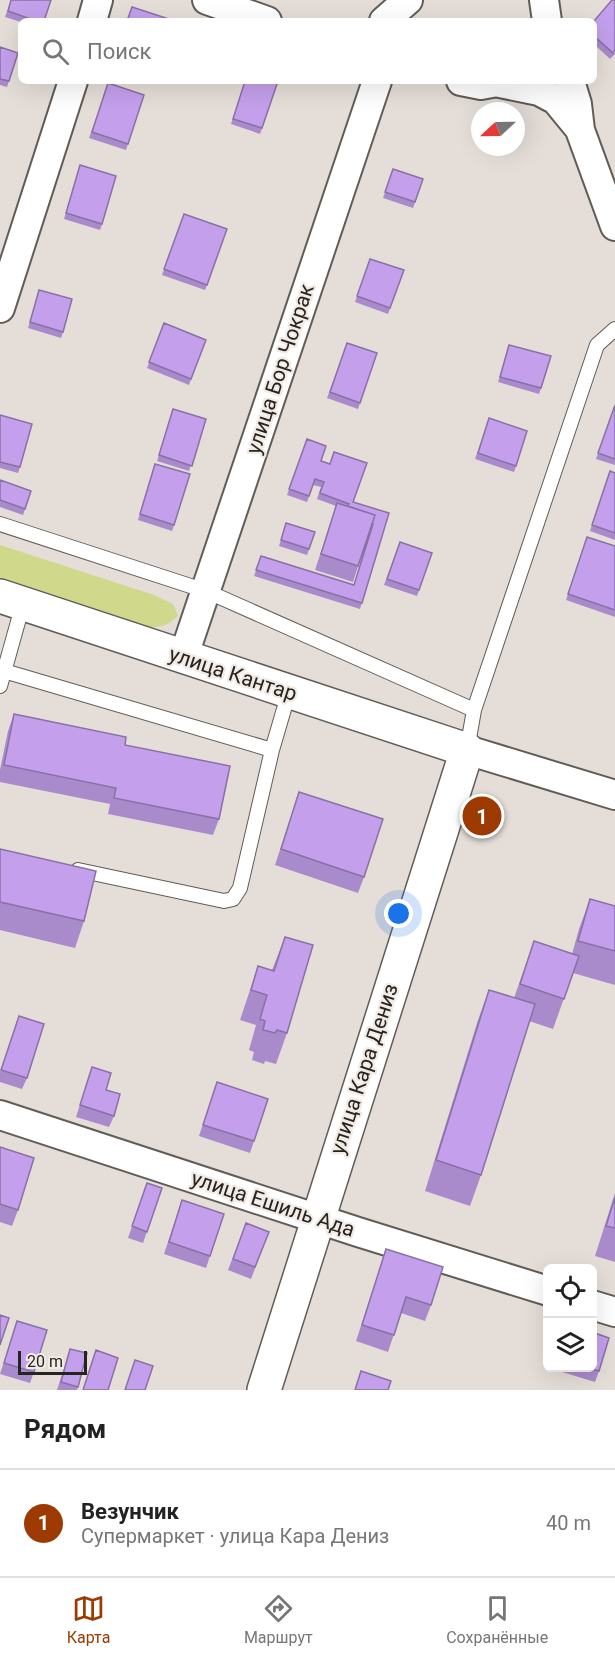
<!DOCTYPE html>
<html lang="ru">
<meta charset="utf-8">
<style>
body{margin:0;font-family:Roboto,sans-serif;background:#f2f2f2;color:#222}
.controls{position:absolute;right:18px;bottom:18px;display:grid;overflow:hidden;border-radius:9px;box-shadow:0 6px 24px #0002}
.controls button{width:54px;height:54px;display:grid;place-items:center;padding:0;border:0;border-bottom:2px solid #e0e0e0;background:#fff;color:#222;font:30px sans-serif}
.compass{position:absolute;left:471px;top:102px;width:54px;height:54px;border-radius:50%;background:#fff;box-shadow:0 6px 24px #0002;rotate:248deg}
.scale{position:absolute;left:18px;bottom:15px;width:69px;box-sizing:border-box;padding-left:6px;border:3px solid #262421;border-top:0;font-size:16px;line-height:21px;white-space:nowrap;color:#262421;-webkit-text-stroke:4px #f2ebe5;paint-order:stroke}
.you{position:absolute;left:399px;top:914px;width:21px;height:21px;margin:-15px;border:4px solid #fff;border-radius:50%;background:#1a73e8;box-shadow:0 0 0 9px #1a73e833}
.badge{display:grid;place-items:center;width:39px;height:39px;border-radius:50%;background:#9d3a01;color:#fff;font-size:20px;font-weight:700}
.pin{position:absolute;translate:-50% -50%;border:3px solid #fff;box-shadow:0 2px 6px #0006}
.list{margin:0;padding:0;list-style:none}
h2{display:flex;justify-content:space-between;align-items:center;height:78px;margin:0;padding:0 24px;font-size:26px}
h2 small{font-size:20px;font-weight:400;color:#767676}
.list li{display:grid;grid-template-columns:39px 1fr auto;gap:18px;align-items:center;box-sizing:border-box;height:108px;padding:0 24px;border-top:2px solid #e0e0e0}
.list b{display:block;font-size:22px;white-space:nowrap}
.list p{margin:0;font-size:20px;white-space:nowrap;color:#767676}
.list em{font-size:20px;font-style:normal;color:#767676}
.icon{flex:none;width:33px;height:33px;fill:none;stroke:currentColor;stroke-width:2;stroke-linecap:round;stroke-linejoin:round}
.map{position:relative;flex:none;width:615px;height:1390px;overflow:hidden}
.search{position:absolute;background:#fff;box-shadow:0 6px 24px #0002;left:18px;right:18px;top:18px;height:66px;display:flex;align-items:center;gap:15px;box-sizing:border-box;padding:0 21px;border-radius:9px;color:#767676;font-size:22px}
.sheet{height:186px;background:#fff}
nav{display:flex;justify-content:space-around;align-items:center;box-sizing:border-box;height:84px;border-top:2px solid #e0e0e0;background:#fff;font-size:16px;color:#767676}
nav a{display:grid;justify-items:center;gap:3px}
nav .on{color:#9d3a01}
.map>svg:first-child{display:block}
</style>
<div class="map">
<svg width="615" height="1390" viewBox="0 0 615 1390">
<rect width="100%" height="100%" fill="#e5ded8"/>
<path fill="#d0d88b" d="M0 545 154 595 173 604 178 616C165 628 156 628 139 627L0 580Z"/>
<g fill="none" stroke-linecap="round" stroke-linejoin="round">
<g stroke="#625c57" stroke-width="16">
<path id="service" d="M0 524 206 591 474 710
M4 671 272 750
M0 686 23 604
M467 750 474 710 597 345 615 329
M78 870 224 901 233 899 240 888 272 750 289 692"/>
</g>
<g stroke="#625c57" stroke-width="32">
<path id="minor" d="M207 0 267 21
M544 0 547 21
M92 21 98 0
M384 21 408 0
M461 81 481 85 503 81
M570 81 577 104 580 130 615 226
M500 83 539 91 556 100 579 128
M0 308 73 81
M183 658 377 81
M467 750 615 795
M0 1115 358 1232 548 1291
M592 1305 615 1312"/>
</g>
<g stroke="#625c57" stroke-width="36">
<path id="secondary" d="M0 596 467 750 264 1390"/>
</g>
<use href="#service" stroke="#fff" stroke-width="14"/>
<use href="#minor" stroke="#fff" stroke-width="28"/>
<use href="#secondary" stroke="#fff" stroke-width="33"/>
</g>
<path fill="#a98acb" d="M11 0 44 21H21V22L5 17Z
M594 21 615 54 610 59 594 44Z
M0 47 18 53 7 87 0 85Z
M245 81H278L260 134 231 124Z
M108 83 144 95 126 150 89 138Z
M393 169 423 179 413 208 383 198Z
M78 171 102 224 100 230 64 219Z
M184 214 207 285 205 290 162 275Z
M370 259 404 270 388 314 355 302Z
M39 290 63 332 61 338 28 328Z
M164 323 206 340 189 385 147 368Z
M347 343 377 353 358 409 327 398Z
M509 345 541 388 539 394 498 382Z
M615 405V465L596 459Z
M173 409 206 419 189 471 157 461Z
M0 415 20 467 18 473 0 468Z
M489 418 516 466 514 472 475 459Z
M307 439 321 461 353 502 389 513 360 609 254 576 261 556 354 585 371 530H370L353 582 315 570 336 506 317 499 321 487 313 485 307 502 287 495Z
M153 470 174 525 172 531 138 520Z
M610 471 615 473V540L590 531Z
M0 480 31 491 23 515 0 507Z
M286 523 315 532 307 555 279 546Z
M587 537 615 546V617L566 600Z
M400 542 432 553 417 596 384 585Z
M14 714 125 745 219 819 213 835 108 814 110 804 0 782V770L8 731Z
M299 792 364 877 358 893 275 865Z
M0 849 84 921 75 948 0 930Z
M590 899 615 906V985L573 973 553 1029 529 1021 481 1175 470 1206 425 1191 478 1020 489 990 514 998 534 941 572 954 579 929Z
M285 937 287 1033 276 1064 265 1061 264 1064 252 1060 254 1052 249 1050 256 1025 240 1020 258 966 272 970Z
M19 1016 27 1078 22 1089 0 1082V1072Z
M92 1067 106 1090 114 1116 109 1127 76 1117Z
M217 1082 254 1141 250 1153 199 1136Z
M0 1147 18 1210 12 1226 0 1222Z
M147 1183 162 1188 143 1243 128 1238Z
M615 1193V1262L595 1256Z
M182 1200 210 1256 206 1268 164 1254Z
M246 1223 269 1232 251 1279 228 1270Z
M386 1249 431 1305 425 1321 401 1313 388 1352 356 1341Z
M17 1321 34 1372 30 1383 0 1374Z
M70 1349 87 1353 77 1390H57Z
M549 1368H592L599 1371 595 1382Z"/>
<path fill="#c4a0ec" stroke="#8970a5" stroke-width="1.5" d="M11 0H51L44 21H36L8 11Z
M612 0H615V50L613 53 594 36V21Z
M132 7 169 19V21H127Z
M0 47 18 53 9 81 0 79Z
M245 81H278L262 128 233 119Z
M108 83 144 95 128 144 92 132Z
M80 165 116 176 102 224 66 213Z
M393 169 423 179 415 202 385 192Z
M184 214 227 229 207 285 164 269Z
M370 259 404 270 390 308 357 296Z
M39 290 72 299 63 332 30 322Z
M164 323 206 340 191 379 149 362Z
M347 343 377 353 360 403 330 392Z
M509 345 551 356 541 388 500 377Z
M615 405V459L598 453Z
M173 409 206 419 192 466 159 455Z
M0 415 32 424 20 467 0 462Z
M489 418 527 431 516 466 478 453Z
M307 439 326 446 321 461 330 464 334 452 367 463 353 502 389 513 362 603 256 570 261 556 354 585 373 524H372L375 515 348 506 349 504 320 493 324 482 315 479 309 496 289 489Z
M155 464 190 474 174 525 140 514Z
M610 471 615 473V533L592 525Z
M0 480 31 491 25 509 0 500Z
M337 503 375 515 358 566 321 554Z
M286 523 315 532 309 549 281 540Z
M587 537 615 546V610L568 594Z
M400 542 432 553 419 590 387 579Z
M14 714 126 737 125 745 230 766 219 819 114 798 116 788 4 765Z
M299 792 383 819 364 877 281 849Z
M0 849 96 871 84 921 0 902Z
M590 899 615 906V951L578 941Z
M285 937 313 945 287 1033 277 1030 275 1033 263 1030 265 1021 260 1019 267 995 251 990 258 966 274 971Z
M534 941 579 956 564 999 520 984Z
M489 990 535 1004 481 1175 436 1160Z
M19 1016 44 1024 27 1078 1 1070Z
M92 1067 111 1073 106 1090 120 1094 114 1116 80 1105Z
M217 1082 268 1099 254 1141 203 1125Z
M0 1147 34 1158 18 1210 0 1204Z
M147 1183 162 1188 147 1232 132 1226Z
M615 1197V1228L606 1226Z
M182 1200 224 1214 210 1256 169 1242Z
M246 1223 269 1232 255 1267 233 1259Z
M386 1249 443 1267 431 1305 406 1297 394 1335 362 1325Z
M0 1315 9 1318 0 1345Z
M17 1321 47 1330 34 1372 4 1363Z
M592 1332 609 1338 599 1371 588 1368H592Z
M70 1349 87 1353 78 1387 61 1382Z
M96 1350 118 1358 108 1390H83Z
M135 1360 153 1366 145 1390H125Z
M361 1371 391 1381 388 1390H355Z"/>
<g text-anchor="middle" stroke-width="4.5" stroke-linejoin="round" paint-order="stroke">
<g font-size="21" fill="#262421" stroke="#f2ebe5">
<text transform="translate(280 369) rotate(-72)" y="7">улица Бор Чокрак</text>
<text transform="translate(233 674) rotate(18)" y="7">улица Кантар</text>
<text transform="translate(364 1069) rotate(-72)" y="7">улица Кара Дениз</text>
<text transform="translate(273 1204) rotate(18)" y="7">улица Ешиль Ада</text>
</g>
</g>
</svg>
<div class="controls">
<button><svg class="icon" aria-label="locate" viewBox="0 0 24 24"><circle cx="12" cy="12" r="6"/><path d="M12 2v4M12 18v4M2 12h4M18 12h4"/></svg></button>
<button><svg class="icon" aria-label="layers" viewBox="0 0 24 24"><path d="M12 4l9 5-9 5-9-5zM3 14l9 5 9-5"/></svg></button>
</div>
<svg class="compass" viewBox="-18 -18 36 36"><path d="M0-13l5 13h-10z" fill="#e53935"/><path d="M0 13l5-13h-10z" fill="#767676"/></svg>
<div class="scale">20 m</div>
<div class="you"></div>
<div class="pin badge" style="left:482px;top:816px">1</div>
<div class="search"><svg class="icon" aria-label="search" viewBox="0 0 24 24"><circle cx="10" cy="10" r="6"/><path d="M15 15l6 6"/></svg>Поиск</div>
</div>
<section class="sheet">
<h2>Рядом<small></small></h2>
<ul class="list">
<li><span class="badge">1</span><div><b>Везунчик</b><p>Супермаркет · улица Кара Дениз</p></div><em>40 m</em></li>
</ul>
</section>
<nav>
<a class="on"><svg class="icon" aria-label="map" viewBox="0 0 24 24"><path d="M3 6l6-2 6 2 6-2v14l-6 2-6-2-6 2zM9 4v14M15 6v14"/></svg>Карта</a>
<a><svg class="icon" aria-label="directions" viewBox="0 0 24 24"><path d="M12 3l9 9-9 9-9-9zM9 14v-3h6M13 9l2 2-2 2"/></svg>Маршрут</a>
<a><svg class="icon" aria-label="saved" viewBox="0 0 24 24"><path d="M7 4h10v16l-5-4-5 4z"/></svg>Сохранённые</a>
</nav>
